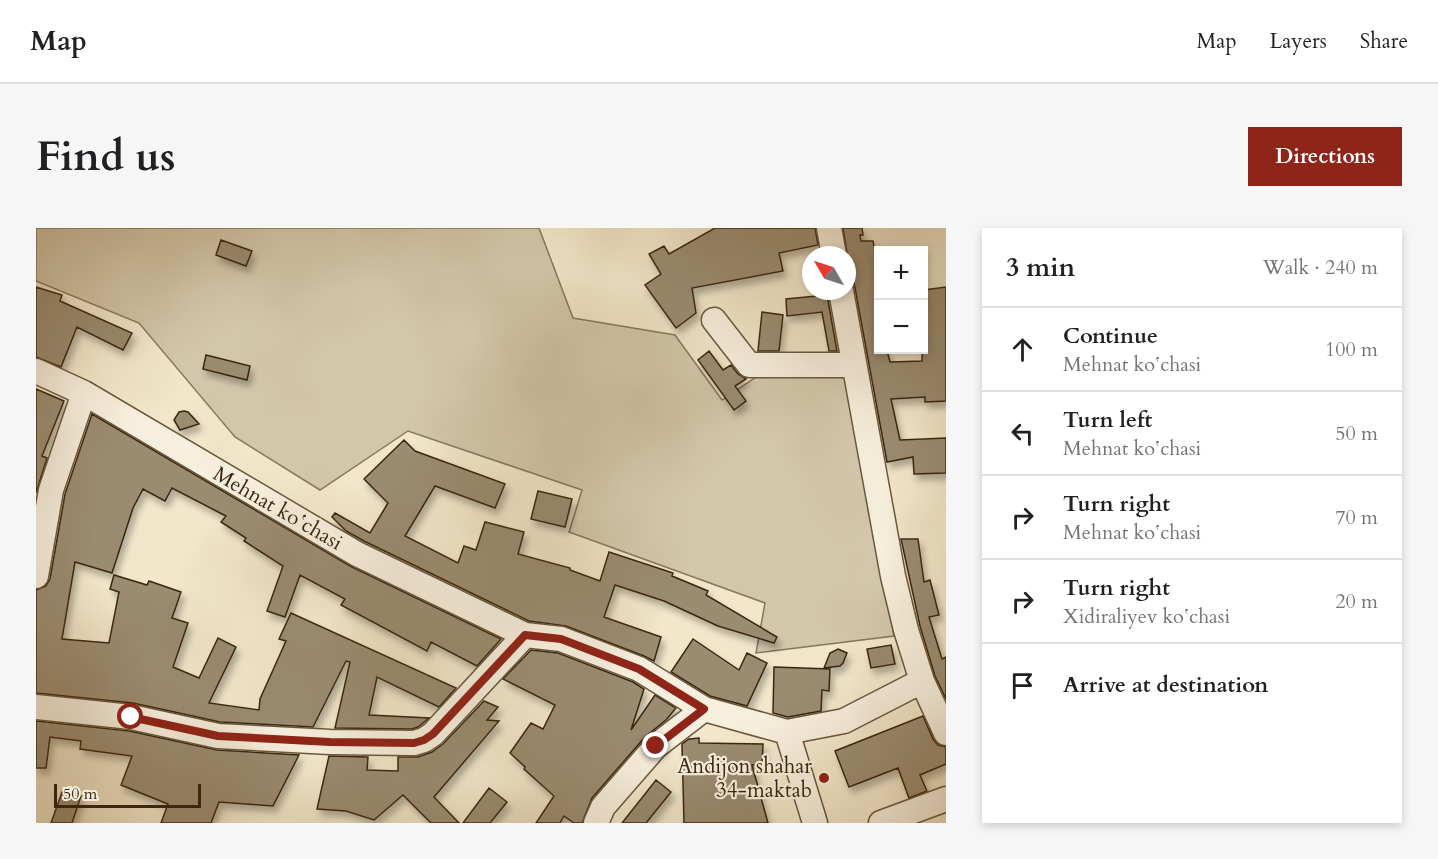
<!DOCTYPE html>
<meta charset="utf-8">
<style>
body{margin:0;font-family:Cardo,serif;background:#f6f6f6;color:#202124}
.controls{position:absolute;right:18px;top:18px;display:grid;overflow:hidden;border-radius:0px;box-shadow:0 3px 9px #0003}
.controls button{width:54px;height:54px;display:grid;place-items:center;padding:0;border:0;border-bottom:2px solid #e0e0e0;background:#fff;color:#202124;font:30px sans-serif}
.compass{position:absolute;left:766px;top:18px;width:54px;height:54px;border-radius:50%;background:#fff;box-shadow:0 3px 9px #0003;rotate:309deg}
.scale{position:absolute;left:18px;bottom:15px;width:147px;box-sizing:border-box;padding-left:6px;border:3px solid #3b280f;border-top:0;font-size:16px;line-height:21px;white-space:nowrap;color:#3b280f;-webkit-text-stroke:4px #f7efdd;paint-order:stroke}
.stop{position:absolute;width:18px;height:18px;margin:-14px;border:4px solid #8f2418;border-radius:50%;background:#fff}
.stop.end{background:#8f2418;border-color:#fff;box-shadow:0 2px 6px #0008}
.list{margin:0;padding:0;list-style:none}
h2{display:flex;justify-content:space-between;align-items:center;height:78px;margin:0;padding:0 24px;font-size:26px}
h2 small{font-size:20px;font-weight:400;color:#757577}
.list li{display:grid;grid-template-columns:39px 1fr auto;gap:18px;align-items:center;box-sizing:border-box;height:84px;padding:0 24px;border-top:2px solid #e0e0e0}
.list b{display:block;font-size:22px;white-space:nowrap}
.list p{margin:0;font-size:20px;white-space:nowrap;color:#757577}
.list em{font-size:20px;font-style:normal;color:#757577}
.icon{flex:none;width:33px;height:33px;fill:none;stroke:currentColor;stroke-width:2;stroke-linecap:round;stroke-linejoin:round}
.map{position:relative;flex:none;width:910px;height:595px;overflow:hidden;border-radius:0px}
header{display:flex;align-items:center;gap:36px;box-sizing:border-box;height:84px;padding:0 30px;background:#fff;border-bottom:2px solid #e0e0e0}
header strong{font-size:28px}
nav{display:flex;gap:33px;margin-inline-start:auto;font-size:21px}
.intro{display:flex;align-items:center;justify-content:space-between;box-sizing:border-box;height:144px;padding:0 36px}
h1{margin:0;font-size:42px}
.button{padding:15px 27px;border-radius:0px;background:#8f2418;color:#fff;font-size:21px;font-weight:700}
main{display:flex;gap:36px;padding:0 36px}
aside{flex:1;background:#fff;border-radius:0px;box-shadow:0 3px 9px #0003}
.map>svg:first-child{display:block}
</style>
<header>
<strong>Map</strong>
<nav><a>Map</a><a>Layers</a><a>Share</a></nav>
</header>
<div class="intro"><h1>Find us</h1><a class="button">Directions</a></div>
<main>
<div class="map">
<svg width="910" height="595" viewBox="0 0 910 595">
<defs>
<filter id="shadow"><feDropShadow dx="3.5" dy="6" stdDeviation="3" flood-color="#0004"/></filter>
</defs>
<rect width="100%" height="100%" fill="#f2e7cb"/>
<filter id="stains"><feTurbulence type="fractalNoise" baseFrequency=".00333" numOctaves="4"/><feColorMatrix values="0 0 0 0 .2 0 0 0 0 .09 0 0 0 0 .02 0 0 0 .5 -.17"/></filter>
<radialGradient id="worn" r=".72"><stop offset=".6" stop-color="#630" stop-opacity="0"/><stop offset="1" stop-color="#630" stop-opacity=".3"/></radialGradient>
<path fill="#d3c7ab" stroke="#87785d" stroke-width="1.5" d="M0 0H503L537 90 639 107 686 172 729 143 811 141 858 408 720 425 729 375 533 304 546 262 372 203 284 262 199 209 103 95 0 53Z"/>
<path fill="#9a8b71" stroke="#3b280f" stroke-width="1.5" filter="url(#shadow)" d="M679 0H779L782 17 743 25 747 43 656 60 660 85 640 100 609 57 625 46 613 26 628 18 633 26Z
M807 0H826L827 7H824L825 13H837L843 43V122H851L854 134 886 133 888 62 910 59V173L889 174V169L855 171 864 212 910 210V245L878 246 877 229 851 234 819 60 812 31Z
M185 12 216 23 210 38 180 27Z
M0 59 26 67 24 73 96 105 87 122 41 99 25 139 0 129Z
M791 67 801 123H793L786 84 751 88 750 71Z
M726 84 747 87 743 123H722Z
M673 123 687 142 695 137 702 146 710 151 699 158 710 173 698 182 662 132Z
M170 127 214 138 211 152 167 141Z
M0 161 28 173 6 228 11 230 0 265Z
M148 183 152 184 163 196 144 202 138 192 143 184Z
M56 186 314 338 465 411 441 438 395 414 391 423 305 377 309 371 264 347 249 389 231 383 247 338 208 313 210 310 185 294 190 288 136 260 129 273 107 261 97 280 76 345 39 334 26 411 73 415 83 364 74 361 78 347 111 357 113 353 145 364 136 390 152 395 137 439 163 450 182 410 200 419 173 475 223 482 224 471 250 413 243 411 255 385 420 460 403 479 341 449 333 487 393 490 382 499 376 501 299 500 314 434 310 433 277 499 184 494 97 475 0 465V362L10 358 14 351 29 266Z
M368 212 379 223 469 256 459 280 399 258 369 308 422 335 428 318 440 322 449 294 488 304 482 326 534 340V342L564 353 573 324 637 345 636 348 672 363 670 367 741 409 738 415 682 398 628 373 579 357 568 389 625 409 618 433 608 428 530 398 493 393 328 313 310 303 296 289 299 285 334 305 352 275 328 251Z
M502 263 536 271 529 299 495 291Z
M865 311H882L888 354 894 352 903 387 893 389 906 431 910 429V471L899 448 884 398Z
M657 411 703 442 711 425 731 435 711 478 674 468 635 444Z
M855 417 859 436 835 440 831 421Z
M802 421 811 425 807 435 804 438 788 440 794 425Z
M495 422 522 425 597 454 608 461 595 502 619 467 640 480 630 492 609 509 556 570 546 595H538L528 588 524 595H500L518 568 488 541 489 539 474 525 495 495 507 501 519 477 467 451Z
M738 439 794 441 793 463 786 462 785 483 752 489 737 485Z
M448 473 462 479 451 492 463 493 398 569 423 595H395L367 567 338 592 310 583 281 581 293 528 332 529 331 542 362 543V529H382L396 524 407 516Z
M887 488 897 511 902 517 910 519V536L884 547 891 563 873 570 862 540 813 559 799 523Z
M0 493 93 503 181 522 263 527 237 578 183 574 175 595H125L132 576 85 557 96 528 44 521 45 513 14 509 10 540H0Z
M663 510V515L727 516 726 537H716L732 595H648L646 516 653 511Z
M620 552 635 564 610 595H586Z
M453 560 471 574 454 595H427Z
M26 564 45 568 36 595H15Z"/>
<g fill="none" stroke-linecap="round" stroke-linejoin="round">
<g stroke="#69583e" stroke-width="27">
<path id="minor" d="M793 0 798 27
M805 63 857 348 870 402 886 453 910 505
M678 92 713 137H818
M0 143 48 165 321 326 489 407 525 411 603 441 668 481 751 504 808 493 886 453
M0 348 15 262 48 165
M0 479 95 489 182 508 294 514 378 515 388 512 397 506 489 407
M751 504 779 595
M560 595 567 579 620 518 668 481
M845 595 910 571"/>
</g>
<use href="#minor" stroke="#f7efdd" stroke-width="24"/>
</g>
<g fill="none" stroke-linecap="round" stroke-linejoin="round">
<path stroke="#8f2418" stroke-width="8" d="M95 489 182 508 294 514 378 515 388 512 397 506 489 407 525 411 603 441 668 481 620 518"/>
</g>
<circle fill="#8f2418" stroke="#f7efdd" stroke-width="2" cx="788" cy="550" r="6"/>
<g text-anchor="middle" stroke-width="4.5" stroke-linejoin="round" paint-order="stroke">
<g font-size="21" fill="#3b280f" stroke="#f7efdd">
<text transform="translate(242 280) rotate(30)" y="7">Mehnat koʻchasi</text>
</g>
<g font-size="21" fill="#3b280f" stroke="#f7efdd" text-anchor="end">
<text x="776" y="545">Andijon shahar<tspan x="776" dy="24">34-maktab</tspan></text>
</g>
</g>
<rect width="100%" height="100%" filter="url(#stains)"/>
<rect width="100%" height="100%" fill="url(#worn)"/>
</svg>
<div class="controls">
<button>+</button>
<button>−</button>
</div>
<svg class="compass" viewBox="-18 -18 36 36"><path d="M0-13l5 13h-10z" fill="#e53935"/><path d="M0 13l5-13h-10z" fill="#757577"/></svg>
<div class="scale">50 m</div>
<div class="stop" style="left:95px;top:489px"></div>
<div class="stop end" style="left:620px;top:518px"></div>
</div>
<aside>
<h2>3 min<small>Walk · 240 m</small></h2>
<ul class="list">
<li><svg class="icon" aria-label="ahead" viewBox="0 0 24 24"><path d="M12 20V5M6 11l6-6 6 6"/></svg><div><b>Continue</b><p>Mehnat koʻchasi</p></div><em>100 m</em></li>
<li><svg class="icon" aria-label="left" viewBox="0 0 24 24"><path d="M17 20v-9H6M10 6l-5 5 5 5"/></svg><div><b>Turn left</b><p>Mehnat koʻchasi</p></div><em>50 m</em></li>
<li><svg class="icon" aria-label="right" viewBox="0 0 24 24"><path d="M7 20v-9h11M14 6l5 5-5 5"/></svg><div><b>Turn right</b><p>Mehnat koʻchasi</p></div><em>70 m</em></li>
<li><svg class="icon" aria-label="right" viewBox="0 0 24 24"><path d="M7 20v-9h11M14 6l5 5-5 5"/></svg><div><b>Turn right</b><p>Xidiraliyev koʻchasi</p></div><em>20 m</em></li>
<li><svg class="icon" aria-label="arrive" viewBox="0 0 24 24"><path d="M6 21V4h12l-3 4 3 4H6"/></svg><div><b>Arrive at destination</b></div></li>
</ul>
</aside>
</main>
